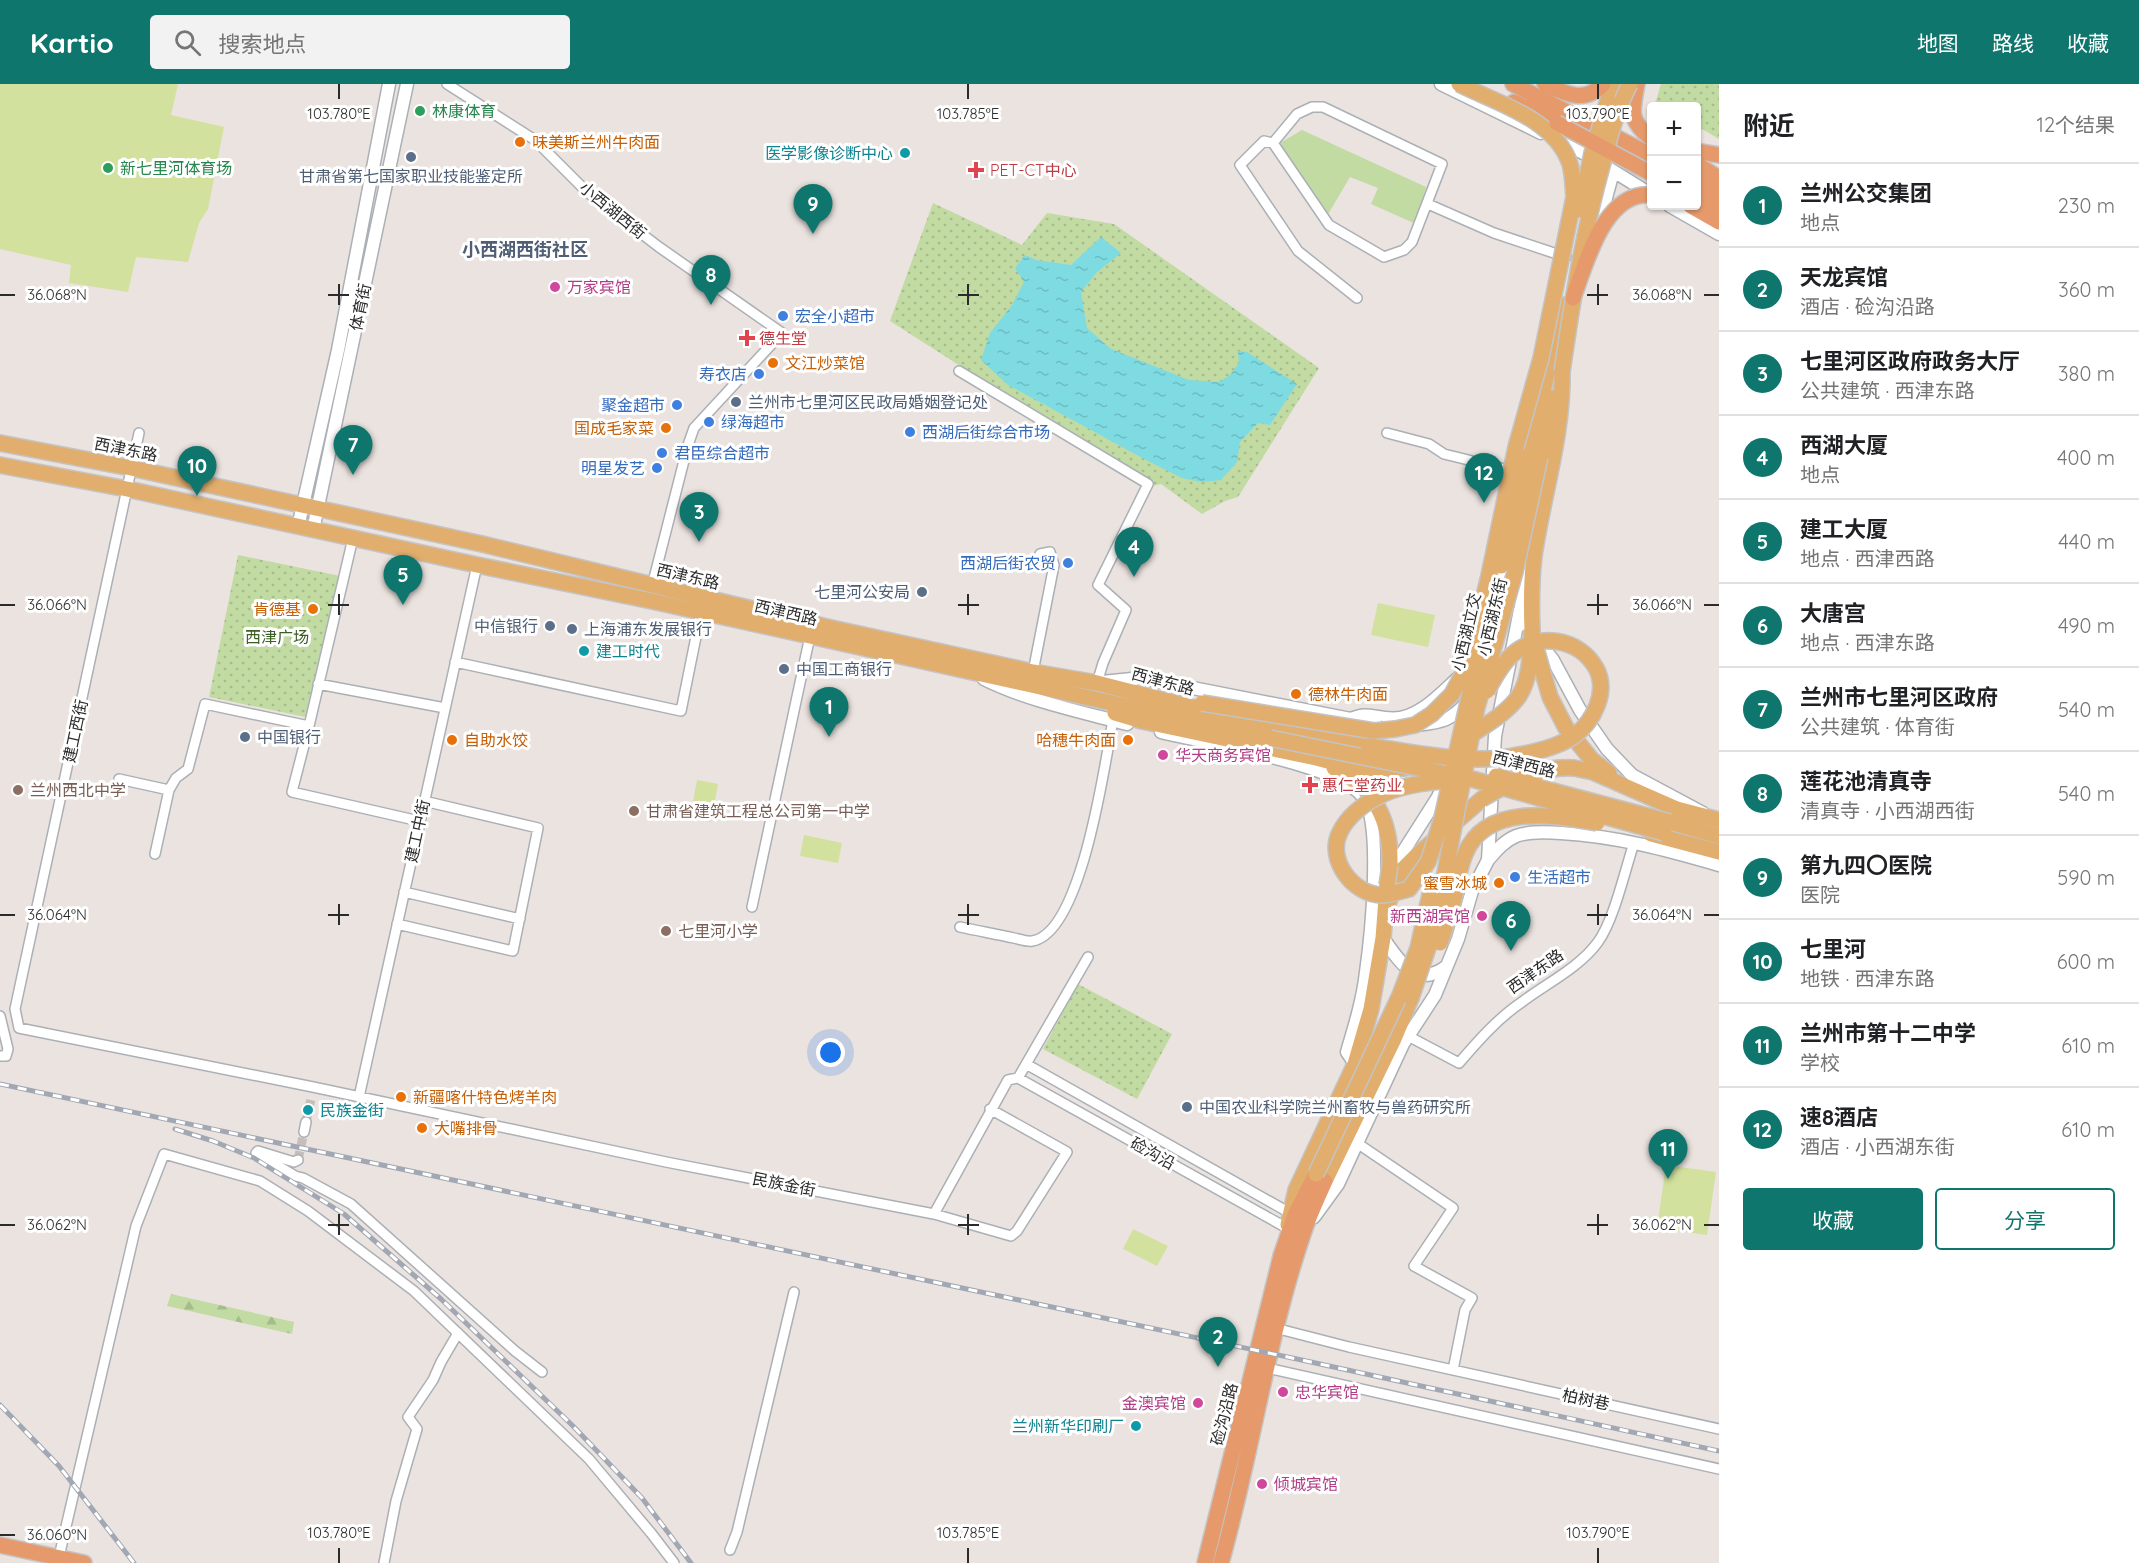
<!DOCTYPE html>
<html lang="zh">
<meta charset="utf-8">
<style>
body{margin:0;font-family:Quicksand,"Noto Sans SC",sans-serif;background:#f2f2f2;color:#202124}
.controls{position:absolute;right:18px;top:18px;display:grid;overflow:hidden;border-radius:6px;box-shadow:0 2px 4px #0004}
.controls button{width:54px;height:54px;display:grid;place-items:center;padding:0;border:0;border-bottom:2px solid #e0e0e0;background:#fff;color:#202124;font:30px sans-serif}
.you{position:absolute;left:831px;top:969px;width:21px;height:21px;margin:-15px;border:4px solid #fff;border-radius:50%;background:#1a73e8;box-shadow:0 0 0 9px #1a73e833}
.badge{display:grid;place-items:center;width:39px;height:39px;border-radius:50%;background:#0f766e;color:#fff;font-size:20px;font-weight:700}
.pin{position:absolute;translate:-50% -50px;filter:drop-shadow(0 2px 3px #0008)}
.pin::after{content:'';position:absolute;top:32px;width:21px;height:18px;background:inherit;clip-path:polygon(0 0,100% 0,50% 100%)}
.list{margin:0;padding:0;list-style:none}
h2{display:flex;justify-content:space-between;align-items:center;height:78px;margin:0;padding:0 24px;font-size:26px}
h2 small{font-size:20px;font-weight:400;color:#757577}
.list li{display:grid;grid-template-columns:39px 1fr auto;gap:18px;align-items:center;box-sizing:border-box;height:84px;padding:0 24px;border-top:2px solid #e0e0e0}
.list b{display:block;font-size:22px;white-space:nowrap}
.list p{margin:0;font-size:20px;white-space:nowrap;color:#757577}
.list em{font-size:20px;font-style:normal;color:#757577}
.actions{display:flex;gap:12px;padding:18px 24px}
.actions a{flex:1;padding:14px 0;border:2px solid #0f766e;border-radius:6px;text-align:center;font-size:21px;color:#0f766e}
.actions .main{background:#0f766e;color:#fff}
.icon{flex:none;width:33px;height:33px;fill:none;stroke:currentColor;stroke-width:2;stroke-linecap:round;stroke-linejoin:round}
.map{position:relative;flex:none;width:1719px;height:1479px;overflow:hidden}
header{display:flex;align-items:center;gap:36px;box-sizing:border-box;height:84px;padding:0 30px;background:#0f766e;color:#fff}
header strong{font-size:28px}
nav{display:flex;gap:33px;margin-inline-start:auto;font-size:21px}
.search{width:420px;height:54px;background:#f2f2f2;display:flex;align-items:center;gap:15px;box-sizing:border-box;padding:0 21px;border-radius:6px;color:#757577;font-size:22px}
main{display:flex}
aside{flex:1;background:#fff}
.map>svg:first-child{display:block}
</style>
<header>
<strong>Kartio</strong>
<div class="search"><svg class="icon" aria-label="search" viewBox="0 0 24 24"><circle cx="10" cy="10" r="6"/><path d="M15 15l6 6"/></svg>搜索地点</div>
<nav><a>地图</a><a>路线</a><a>收藏</a></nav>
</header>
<main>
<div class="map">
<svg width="1719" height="1479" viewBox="0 0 1719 1479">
<defs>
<pattern id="forest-firs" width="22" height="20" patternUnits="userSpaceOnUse" patternTransform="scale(1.5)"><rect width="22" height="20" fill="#c1dba2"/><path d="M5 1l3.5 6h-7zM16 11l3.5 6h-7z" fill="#a6bc8c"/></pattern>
<pattern id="park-dots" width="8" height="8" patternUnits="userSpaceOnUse" patternTransform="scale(1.5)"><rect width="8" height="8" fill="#c1dba2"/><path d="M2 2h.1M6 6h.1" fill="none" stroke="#a6bc8c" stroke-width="1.8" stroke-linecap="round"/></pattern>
<pattern id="water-ripples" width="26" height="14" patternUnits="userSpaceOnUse" patternTransform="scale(1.5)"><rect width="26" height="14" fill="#7edbe1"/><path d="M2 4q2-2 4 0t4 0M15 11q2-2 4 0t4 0" fill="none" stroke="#6dbcc1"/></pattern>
</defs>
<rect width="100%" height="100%" fill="#ebe3df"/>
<path fill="#c1dba2" d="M1302 46 1426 103 1416 140 1371 120 1378 104 1350 93 1327 132 1280 59Z"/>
<path fill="url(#forest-firs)" d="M171 1210 294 1238 292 1250 167 1222Z"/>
<path fill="url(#park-dots)" d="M1661 0H1719V55L1697 42 1696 22H1660L1655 20Z
M933 119 1022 161 1047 129 1114 140 1319 284 1238 413 1225 417 1202 430 1161 400 1149 403 890 237Z
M238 471 345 493 315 635 209 613Z
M1078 900 1172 950 1137 1015 1043 965Z"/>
<path fill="#d3e19f" d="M0 0H178L171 31 224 43 208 125 199 139 188 178 136 173 128 208 69 199 71 181 0 165Z
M1378 519 1435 531 1428 563 1371 551Z
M697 696 718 700 711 738 690 734Z
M804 751 842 759 838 779 800 772Z
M1666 1081 1716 1088 1707 1151 1657 1144Z
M1133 1145 1168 1162 1157 1182 1123 1165Z"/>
<path fill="url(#water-ripples)" d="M1101 153 1121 169 1097 188 1081 208 1087 244 1111 265 1189 296 1219 298 1230 291 1239 279 1238 267 1247 268 1297 300 1270 341 1258 339 1240 358 1237 378 1221 396 1201 398 1182 394 1148 377 1008 301 981 276 990 249 1012 221 1024 198 1015 184 1025 171 1036 176 1071 181Z"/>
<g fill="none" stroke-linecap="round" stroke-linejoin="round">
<path stroke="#c5bebb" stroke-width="9" stroke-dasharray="9 4.5" stroke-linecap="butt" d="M306 1038 311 1015
M298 1076 304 1048"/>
<g stroke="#abb0b6" stroke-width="12">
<path id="minor" d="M447 0 535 56 587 108 659 163 782 249 694 344 688 361 652 502
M1312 23H1323L1442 80 1412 158 1404 166 1384 173 1329 141 1273 59 1297 30Z
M1273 59 1264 57 1240 81 1298 167 1357 214
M1428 120 1494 149 1566 173
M959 287 1148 400 1098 501 1126 526 1103 579 1097 599
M139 349 15 925 19 944 313 1003 666 1078 934 1130 1011 1152 1017 1147 1067 1068 990 1025
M1387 349 1429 360 1444 370 1513 387
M455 578 681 627 701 528
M1033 588 1054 481 1050 468 1040 470
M318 600 445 624
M1347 635C1369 625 1372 633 1393 633 1419 633 1441 607 1459 591
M309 642 353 454
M119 695 169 706
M155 770 169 706 176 694 188 685 205 620 309 642 292 708 419 737
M404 808 520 835
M752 823 810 552
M397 840 513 867 538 744 424 717
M960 843C978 847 996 850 1014 854 1019 855 1027 858 1032 857 1082 850 1105 678 1113 636
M0 932 8 965 6 972H0
M1408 952 1459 979C1478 957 1498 934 1522 918 1547 899 1579 884 1598 858 1614 836 1625 786 1634 759
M1026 980 1290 1129
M1018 994 1287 1144
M1018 994 1088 873
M359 1013 477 481
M304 1048 306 1038
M1357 1059 1453 1124 1414 1182 1472 1214 1465 1226 1453 1286
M298 1076 294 1078 258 1067 256 1069 295 1092 303 1094 351 1120 515 1267 542 1288
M934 1130 1008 996 1018 994
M1275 1244 1349 1263 1719 1345
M1267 1284 1719 1385
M730 1466 737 1448 794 1208
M58 1477 136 1142 164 1070 260 1097 308 1127 414 1207 589 1375 651 1449 674 1479
M384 1479 396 1417 417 1345 408 1333 433 1296 441 1278 458 1249"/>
</g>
<g stroke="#abb0b6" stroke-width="15">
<path id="tertiary" d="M1441 0 1541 49
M1557 56 1589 72 1652 111
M1670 122 1719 150
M1597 147 1613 88
M298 443 338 266 389 0
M313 446 407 0
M1522 483 1521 526 1528 544 1553 576 1580 626 1607 665 1632 691 1703 729
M1482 580 1505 474
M984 595C1029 617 1078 627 1127 640
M1102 598 1142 594 1376 640
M1417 641C1441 638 1451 637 1467 618
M1161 648C1204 659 1339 680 1363 713 1383 739 1371 853 1366 888 1363 915 1355 941 1347 968L1355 980
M1488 776C1496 767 1504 757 1516 752 1529 747 1547 748 1561 749 1616 752 1667 766 1719 781
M1389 790 1438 713 1446 694
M1383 854C1399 877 1416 906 1447 882
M1314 1133 1338 1100 1403 960 1435 911 1458 855 1472 807 1488 776 1495 652 1520 526"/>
</g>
<g stroke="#c4c4c4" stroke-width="18">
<path id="primary" d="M1608 16 1613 0
M0 359 131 384 482 460 831 544 1033 588 1097 599 1199 625 1368 662
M1529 371 1562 221
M1540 373 1552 314
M0 381 127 405 477 481 652 517 1270 654
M1532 546C1531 521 1531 497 1534 472 1543 411 1563 351 1562 288
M1115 629 1142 637 1316 674 1362 686 1405 684
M1566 644 1592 676 1609 689
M1334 684C1375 705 1391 736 1390 781
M1574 684 1593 688 1677 725 1719 736
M1670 738 1719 752
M1651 750 1719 768
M1389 817 1404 784 1414 774 1482 715
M1325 1097 1394 955 1411 914
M1288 1141 1296 1106 1355 980 1371 925 1383 854 1387 801"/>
</g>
<g stroke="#c4c4c4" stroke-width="18">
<path id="trunk" d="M1513 0 1652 72
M1545 0C1566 10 1585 20 1603 0
M1637 0C1632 27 1628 37 1652 55
M1514 18 1557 39
M1696 67 1719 71
M1696 80 1719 94
M1696 96 1719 109
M1696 113 1719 123
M1691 122 1719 138
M0 1461 84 1479
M1205 1479 1281 1172 1295 1131 1316 1090
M1221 1479C1252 1369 1267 1255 1304 1147 1310 1130 1318 1113 1325 1097"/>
</g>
<use href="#minor" stroke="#fff" stroke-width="9"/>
<use href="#tertiary" stroke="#fff" stroke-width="12"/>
<use href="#primary" stroke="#e1ae6e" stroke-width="15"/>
<use href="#trunk" stroke="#e69a6c" stroke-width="15"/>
<g stroke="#a2a8b3" stroke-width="5">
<path id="rail" d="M0 1000 1297 1275 1719 1367
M175 1045 213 1057 254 1074 344 1130 441 1215 573 1342 642 1414 691 1479
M0 1321 59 1382 134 1479"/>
</g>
<use href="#rail" stroke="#fff" stroke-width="3" stroke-dasharray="9" stroke-linecap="butt"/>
<g stroke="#c4c4c4" stroke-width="18" stroke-linecap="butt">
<path id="primary-bridge" d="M1580 126 1592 69 1608 16
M1562 288C1572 219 1583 150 1602 82 1610 53 1616 26 1630 0
M1501 482 1529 371
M1535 561 1550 613 1566 644
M1202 619 1374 647 1395 645 1415 641 1432 630 1452 610 1466 584 1488 496 1516 363 1541 274 1574 113C1573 102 1573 91 1570 80 1555 35 1497 19 1459 0
M1469 652C1524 617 1529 611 1532 546
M1270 654 1472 695 1664 749
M1368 662C1415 668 1466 681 1513 672 1532 669 1558 663 1574 652 1593 638 1609 608 1596 584 1579 554 1538 548 1513 570 1502 579 1494 595 1487 607
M1496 692 1670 738
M1472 695C1442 697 1409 698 1381 711 1365 719 1348 732 1340 748 1326 775 1353 811 1382 811 1390 811 1400 807 1409 805L1428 778 1433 763 1442 734 1479 569
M1482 715C1514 697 1536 682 1574 684
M1387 801 1390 781
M1440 859C1445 844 1450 830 1454 815 1457 800 1459 784 1465 770 1486 719 1554 731 1597 739
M1411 914 1434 846 1477 623 1515 488 1540 373
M1316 1090 1400 911 1418 864 1432 802"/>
</g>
<g stroke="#c4c4c4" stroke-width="18" stroke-linecap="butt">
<path id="trunk-bridge" d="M1557 39 1652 90
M1573 214C1586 180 1604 106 1652 111"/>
</g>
<use href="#primary-bridge" stroke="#e1ae6e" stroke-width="15"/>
<use href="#trunk-bridge" stroke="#e69a6c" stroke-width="15"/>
</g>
<path fill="none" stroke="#2b2b2b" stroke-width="2" d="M339 0V15M968 0V15M1598 0V15M339 200V221M968 200V221M1598 200V221M0 211H15M328 211H349M958 211H979M1587 211H1608M1704 211H1719M339 510V531M968 510V531M1598 510V531M0 521H15M328 521H349M958 521H979M1587 521H1608M1704 521H1719M339 820V841M968 820V841M1598 820V841M0 831H15M328 831H349M958 831H979M1587 831H1608M1704 831H1719M339 1130V1151M968 1130V1151M1598 1130V1151M0 1141H15M328 1141H349M958 1141H979M1587 1141H1608M1704 1141H1719M0 1451H15M339 1464V1479M968 1464V1479M1598 1464V1479"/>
<g fill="#2e9e5b" stroke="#fff" stroke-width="2">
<circle cx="420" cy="27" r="6"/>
<circle cx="108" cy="84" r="6"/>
</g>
<g fill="#e8710a" stroke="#fff" stroke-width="2">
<circle cx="520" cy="58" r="6"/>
<circle cx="773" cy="279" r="6"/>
<circle cx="666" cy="344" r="6"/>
<circle cx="313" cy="525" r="6"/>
<circle cx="1296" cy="610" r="6"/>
<circle cx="452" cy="656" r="6"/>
<circle cx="1128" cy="656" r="6"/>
<circle cx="1499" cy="799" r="6"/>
<circle cx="401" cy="1013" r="6"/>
<circle cx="422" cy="1044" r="6"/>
</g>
<g fill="#0f9aa8" stroke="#fff" stroke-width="2">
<circle cx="905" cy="69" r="6"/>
<circle cx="584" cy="567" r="6"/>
<circle cx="308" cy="1026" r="6"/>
<circle cx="1136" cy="1342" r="6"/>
</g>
<g fill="#5c6f8a" stroke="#fff" stroke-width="2">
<circle cx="411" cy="73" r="6"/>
<circle cx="736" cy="318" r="6"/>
<circle cx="922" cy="508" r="6"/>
<circle cx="550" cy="542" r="6"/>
<circle cx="572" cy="545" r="6"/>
<circle cx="784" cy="585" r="6"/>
<circle cx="245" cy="653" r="6"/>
<circle cx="1187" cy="1023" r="6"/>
</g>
<g fill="#e0444e" stroke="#fff" stroke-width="2">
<path d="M973 77h6v6h6v6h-6v6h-6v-6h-6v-6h6z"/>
<path d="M744 245h6v6h6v6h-6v6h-6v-6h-6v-6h6z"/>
<path d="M1307 692h6v6h6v6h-6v6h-6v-6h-6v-6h6z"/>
</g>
<g fill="#d1479c" stroke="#fff" stroke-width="2">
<circle cx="555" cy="203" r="6"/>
<circle cx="1163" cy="671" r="6"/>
<circle cx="1482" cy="832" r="6"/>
<circle cx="1283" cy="1308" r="6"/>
<circle cx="1198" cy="1319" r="6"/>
<circle cx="1262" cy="1400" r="6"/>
</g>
<g fill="#3f7fe0" stroke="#fff" stroke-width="2">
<circle cx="783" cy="232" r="6"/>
<circle cx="759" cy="290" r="6"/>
<circle cx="677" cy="321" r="6"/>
<circle cx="709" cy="338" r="6"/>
<circle cx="910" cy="348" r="6"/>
<circle cx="662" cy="369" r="6"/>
<circle cx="657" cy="384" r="6"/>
<circle cx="1068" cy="479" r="6"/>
<circle cx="1515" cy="793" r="6"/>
</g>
<g fill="#8d6e63" stroke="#fff" stroke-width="2">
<circle cx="18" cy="706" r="6"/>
<circle cx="634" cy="727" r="6"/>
<circle cx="666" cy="847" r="6"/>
</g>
<g text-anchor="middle" stroke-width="6" stroke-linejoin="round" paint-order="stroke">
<g font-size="16" fill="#27864d" stroke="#fff" text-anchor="start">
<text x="432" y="33">林康体育</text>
<text x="120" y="90">新七里河体育场</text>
</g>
<g font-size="16" fill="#c56008" stroke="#fff" text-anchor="start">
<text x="532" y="64">味美斯兰州牛肉面</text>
<text x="785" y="285">文江炒菜馆</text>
<text x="654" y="350" text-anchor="end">国成毛家菜</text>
<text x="301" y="531" text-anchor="end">肯德基</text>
<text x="1308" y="616">德林牛肉面</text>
<text x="464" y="662">自助水饺</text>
<text x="1116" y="662" text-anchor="end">哈穗牛肉面</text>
<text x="1487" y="805" text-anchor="end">蜜雪冰城</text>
<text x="413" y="1019">新疆喀什特色烤羊肉</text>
<text x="434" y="1050">大嘴排骨</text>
</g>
<g font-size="16" fill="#0d838f" stroke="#fff" text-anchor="end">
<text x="893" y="75">医学影像诊断中心</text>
<text x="596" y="573" text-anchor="start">建工时代</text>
<text x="320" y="1032" text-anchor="start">民族金街</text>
<text x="1124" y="1348">兰州新华印刷厂</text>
</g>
<g font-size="16" fill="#be3a42" stroke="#fff" text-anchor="start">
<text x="990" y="92">PET-CT中心</text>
<text x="759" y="260">德生堂</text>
<text x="1322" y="707">惠仁堂药业</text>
</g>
<g font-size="16" fill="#4e5e75" stroke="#fff" text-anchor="start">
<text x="411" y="98" text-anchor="middle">甘肃省第七国家职业技能鉴定所</text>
<text x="748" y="324">兰州市七里河区民政局婚姻登记处</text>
<text x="910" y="514" text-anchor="end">七里河公安局</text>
<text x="538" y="548" text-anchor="end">中信银行</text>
<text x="584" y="551">上海浦东发展银行</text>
<text x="796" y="591">中国工商银行</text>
<text x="257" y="659">中国银行</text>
<text x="1199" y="1029">中国农业科学院兰州畜牧与兽药研究所</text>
</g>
<g font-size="16" fill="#2b2b2b" stroke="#fff">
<text transform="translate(613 126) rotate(39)" y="6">小西湖西街</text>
<text transform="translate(360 223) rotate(-78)" y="6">体育街</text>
<text transform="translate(126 365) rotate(11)" y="6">西津东路</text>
<text transform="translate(688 492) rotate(13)" y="6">西津东路</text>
<text transform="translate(786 528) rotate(13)" y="6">西津西路</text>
<text transform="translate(1492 533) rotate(-77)" y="6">小西湖东街</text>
<text transform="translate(1466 548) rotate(-77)" y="6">小西湖立交</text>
<text transform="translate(1163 597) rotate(15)" y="6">西津东路</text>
<text transform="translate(75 647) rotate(-78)" y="6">建工西街</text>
<text transform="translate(1524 680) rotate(14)" y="6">西津西路</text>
<text transform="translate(417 747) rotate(-78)" y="6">建工中街</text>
<text transform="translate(1535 887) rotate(-35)" y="6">西津东路</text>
<text transform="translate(1153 1069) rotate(29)" y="6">硷沟沿</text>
<text transform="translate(784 1100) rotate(11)" y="6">民族金街</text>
<text transform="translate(1586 1315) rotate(12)" y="6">柏树巷</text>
<text transform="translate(1224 1330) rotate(-76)" y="6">硷沟沿路</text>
</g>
<g font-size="16" fill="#b23c85" stroke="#fff" text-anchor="start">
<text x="567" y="209">万家宾馆</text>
<text x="1175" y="677">华天商务宾馆</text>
<text x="1470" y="838" text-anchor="end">新西湖宾馆</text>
<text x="1295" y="1314">忠华宾馆</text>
<text x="1186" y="1325" text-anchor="end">金澳宾馆</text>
<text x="1274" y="1406">倾城宾馆</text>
</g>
<g font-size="16" fill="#366cbe" stroke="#fff" text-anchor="start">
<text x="795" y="238">宏全小超市</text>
<text x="747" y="296" text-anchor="end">寿衣店</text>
<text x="665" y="327" text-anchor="end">聚金超市</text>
<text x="721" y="344">绿海超市</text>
<text x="922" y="354">西湖后街综合市场</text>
<text x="674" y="375">君臣综合超市</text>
<text x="645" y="390" text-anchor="end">明星发艺</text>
<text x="1056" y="485" text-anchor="end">西湖后街农贸</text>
<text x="1527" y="799">生活超市</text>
</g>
<g font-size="16" fill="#3c6023" stroke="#fff">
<text x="277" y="559">西津广场</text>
</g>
<g font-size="16" fill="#785e54" stroke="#fff" text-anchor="start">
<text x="30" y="712">兰州西北中学</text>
<text x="646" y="733">甘肃省建筑工程总公司第一中学</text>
<text x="678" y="853">七里河小学</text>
</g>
<g font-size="18" font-weight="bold" fill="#505f76" stroke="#fff">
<text x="525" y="172">小西湖西街社区</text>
</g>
</g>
<g font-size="15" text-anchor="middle" fill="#2b2b2b" stroke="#fff" stroke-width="6" stroke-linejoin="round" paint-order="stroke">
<text x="339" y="35">103.780°E</text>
<text x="968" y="35">103.785°E</text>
<text x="1598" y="35">103.790°E</text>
<text x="57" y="216">36.068°N</text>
<text x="1662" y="216">36.068°N</text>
<text x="57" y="526">36.066°N</text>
<text x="1662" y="526">36.066°N</text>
<text x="57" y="836">36.064°N</text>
<text x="1662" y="836">36.064°N</text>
<text x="57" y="1146">36.062°N</text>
<text x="1662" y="1146">36.062°N</text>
<text x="339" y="1454">103.780°E</text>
<text x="968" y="1454">103.785°E</text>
<text x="1598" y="1454">103.790°E</text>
<text x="57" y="1456">36.060°N</text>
</g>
</svg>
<div class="controls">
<button>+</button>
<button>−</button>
</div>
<div class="you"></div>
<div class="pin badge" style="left:829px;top:653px">1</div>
<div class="pin badge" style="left:1218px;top:1283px">2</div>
<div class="pin badge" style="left:699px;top:458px">3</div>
<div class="pin badge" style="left:1134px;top:493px">4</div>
<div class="pin badge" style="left:403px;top:521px">5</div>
<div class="pin badge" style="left:1511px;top:867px">6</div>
<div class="pin badge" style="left:353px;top:391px">7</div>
<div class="pin badge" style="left:711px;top:221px">8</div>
<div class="pin badge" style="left:813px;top:150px">9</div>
<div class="pin badge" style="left:197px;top:412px">10</div>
<div class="pin badge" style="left:1668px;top:1095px">11</div>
<div class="pin badge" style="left:1484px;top:419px">12</div>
</div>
<aside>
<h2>附近<small>12个结果</small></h2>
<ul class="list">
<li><span class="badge">1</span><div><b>兰州公交集团</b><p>地点</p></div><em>230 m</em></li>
<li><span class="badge">2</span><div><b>天龙宾馆</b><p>酒店 · 硷沟沿路</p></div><em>360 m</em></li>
<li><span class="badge">3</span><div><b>七里河区政府政务大厅</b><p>公共建筑 · 西津东路</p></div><em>380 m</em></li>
<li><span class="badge">4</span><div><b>西湖大厦</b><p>地点</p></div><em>400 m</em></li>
<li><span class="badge">5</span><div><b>建工大厦</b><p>地点 · 西津西路</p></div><em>440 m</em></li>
<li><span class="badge">6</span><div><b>大唐宫</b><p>地点 · 西津东路</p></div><em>490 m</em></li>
<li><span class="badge">7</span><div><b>兰州市七里河区政府</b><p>公共建筑 · 体育街</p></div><em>540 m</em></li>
<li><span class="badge">8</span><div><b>莲花池清真寺</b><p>清真寺 · 小西湖西街</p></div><em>540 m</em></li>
<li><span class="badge">9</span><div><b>第九四〇医院</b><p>医院</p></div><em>590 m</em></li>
<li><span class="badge">10</span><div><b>七里河</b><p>地铁 · 西津东路</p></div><em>600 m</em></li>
<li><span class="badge">11</span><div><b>兰州市第十二中学</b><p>学校</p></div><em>610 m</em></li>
<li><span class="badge">12</span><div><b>速8酒店</b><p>酒店 · 小西湖东街</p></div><em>610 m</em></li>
</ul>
<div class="actions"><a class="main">收藏</a><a>分享</a></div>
</aside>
</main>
